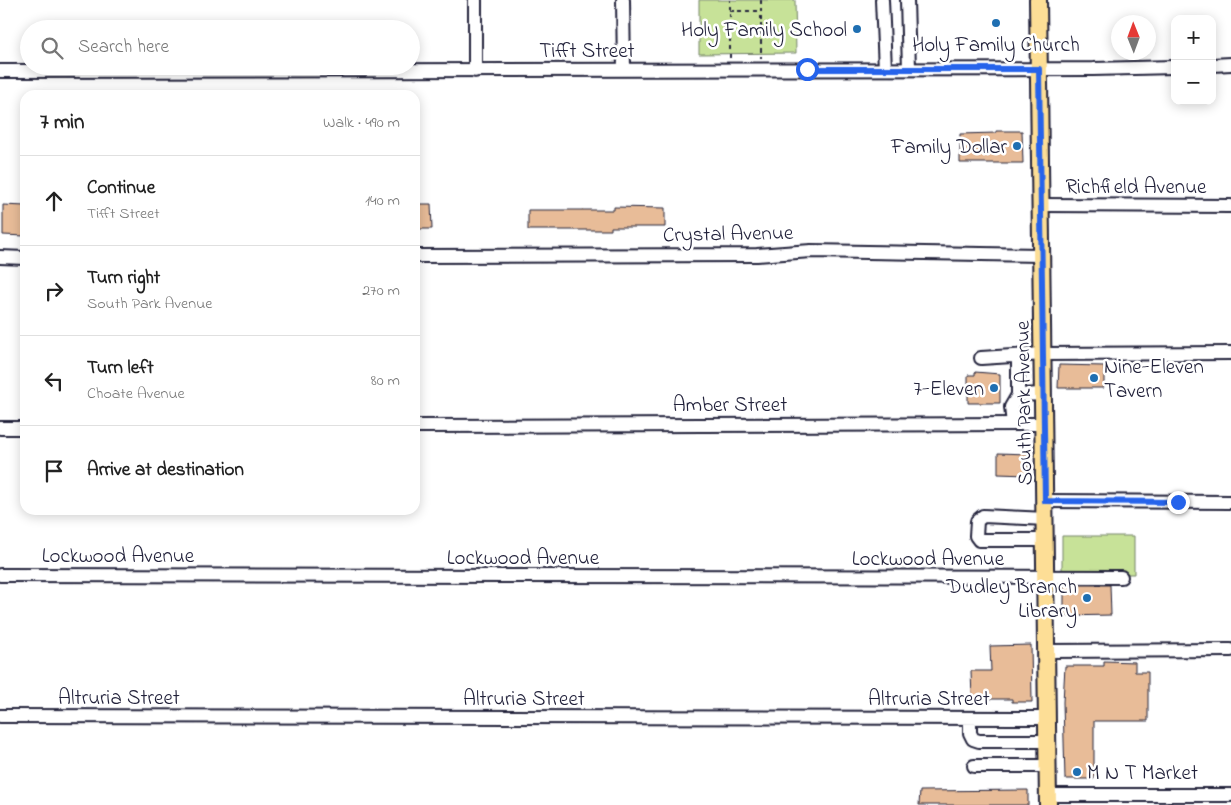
<!DOCTYPE html>
<meta charset="utf-8">
<style>
body{margin:0;font-family:"Indie Flower",sans-serif;background:#f6f6f6;color:#222}
.controls{position:absolute;right:15px;top:15px;display:grid;overflow:hidden;border-radius:10px;box-shadow:0 2px 12px #0003}
.controls button{width:45px;height:45px;display:grid;place-items:center;padding:0;border:0;border-bottom:1px solid #e0e0e0;background:#fff;color:#222;font:25px sans-serif}
.compass{position:absolute;left:1111px;top:15px;width:45px;height:45px;border-radius:50%;background:#fff;box-shadow:0 2px 12px #0003;rotate:359deg}
.stop{position:absolute;width:15px;height:15px;margin:-11px;border:4px solid #2563eb;border-radius:50%;background:#fff}
.stop.end{background:#2563eb;border-color:#fff;box-shadow:0 1px 5px #0008}
.list{margin:0;padding:0;list-style:none}
h2{display:flex;justify-content:space-between;align-items:center;height:65px;margin:0;padding:0 20px;font-size:21px}
h2 small{font-size:16px;font-weight:400;color:#767676}
.list li{display:grid;grid-template-columns:32px 1fr auto;gap:15px;align-items:center;box-sizing:border-box;height:90px;padding:0 20px;border-top:1px solid #e0e0e0}
.list b{display:block;font-size:19px;white-space:nowrap}
.list p{margin:0;font-size:16px;white-space:nowrap;color:#767676}
.list em{font-size:16px;font-style:normal;color:#767676}
.icon{flex:none;width:28px;height:28px;fill:none;stroke:currentColor;stroke-width:2;stroke-linecap:round;stroke-linejoin:round}
.map{position:relative;flex:none;width:1231px;height:805px;overflow:hidden}
.search{position:absolute;background:#fff;box-shadow:0 2px 12px #0003;left:20px;top:20px;width:400px;height:55px;display:flex;align-items:center;gap:12px;box-sizing:border-box;padding:0 18px;border-radius:28px;color:#767676;font-size:19px}
.panel{position:absolute;background:#fff;box-shadow:0 2px 12px #0003;left:20px;top:90px;width:400px;height:425px;border-radius:15px}
.map>svg:first-child{display:block}
</style>
<div class="map">
<svg width="1231" height="805" viewBox="0 0 1231 805">
<rect width="100%" height="100%" fill="#fff"/>
<filter id="ink" filterUnits="userSpaceOnUse"><feTurbulence type="fractalNoise" baseFrequency=".02" numOctaves="2"/><feDisplacementMap in="SourceGraphic" scale="10" xChannelSelector="R" yChannelSelector="G"/><feConvolveMatrix kernelMatrix="1 2 1 2 8 2 1 2 1" color-interpolation-filters="sRGB"/></filter>
<g filter="url(#ink)">
<path fill="#c7e298" stroke="#74826a" d="M699 0H795L796 53 699 54Z
M1062 536H1134V574H1062Z"/>
<path fill="#e8bc98" stroke="#22223b" d="M996 131H1022L1023 163H960V134L996 133Z
M417 204H431L432 229H418Z
M3 205 25 206V236L3 235Z
M614 207 665 208V227H611V230H528V210H614Z
M1059 365 1104 366V388H1058Z
M975 372 1000 374V403H968V375H975Z
M998 453 1028 454V475L998 474Z
M1064 585H1110L1111 615 1064 616Z
M1031 645 1032 702H1012V699H972L971 671H991L990 646Z
M1104 661 1135 662V672H1148V721H1094V779H1065L1063 702 1065 666H1104Z
M1028 790V805H919L920 791Z"/>
<g fill="none" stroke-linecap="round" stroke-linejoin="round">
<g stroke="#22223b" stroke-width="16">
<path id="minor" d="M623 0 624 70
M882 0 885 69
M907 0 909 69
M1212 65 1231 64
M0 71 1093 69 1175 67
M475 71V0
M1041 205 1231 206
M415 256 757 255 811 251 1042 255
M0 257 25 258
M981 358 1043 354 1231 353
M1018 395 1044 394
M1013 424 1011 407 1018 395V357
M415 426 1044 424
M0 428H25
M1045 501 1231 502
M1046 519 983 516 977 521 976 536 979 540H1046
M0 575 1121 577
M1047 651 1231 650
M0 716 1047 718
M970 718V733L973 739 979 741H1048
M974 766H1048
M1048 795H1231"/>
</g>
<g stroke="#22223b" stroke-width="20">
<path id="major" d="M1038 0 1048 805"/>
</g>
<path stroke="#22223b" stroke-width="2" stroke-dasharray="4 4" stroke-linecap="butt" d="M761 0V58
M730 11H760
M730 58V0"/>
<use href="#minor" stroke="#fff" stroke-width="12"/>
<use href="#major" stroke="#fdde96" stroke-width="16"/>
</g>
</g>
<g fill="none" stroke-linecap="round" stroke-linejoin="round" filter="url(#ink)">
<path stroke="#2563eb" stroke-width="6" d="M807 69H1039L1045 501 1178 502"/>
</g>
<g fill="#1f6fb2" stroke="#fff" stroke-width="2">
<circle cx="996" cy="23" r="5"/>
<circle cx="857" cy="29" r="5"/>
<circle cx="1017" cy="146" r="5"/>
<circle cx="1094" cy="378" r="5"/>
<circle cx="994" cy="388" r="5"/>
<circle cx="1087" cy="598" r="5"/>
<circle cx="1077" cy="772" r="5"/>
</g>
<g text-anchor="middle" stroke-width="5" stroke-linejoin="round" paint-order="stroke">
<g font-size="21" fill="#22223b" stroke="#fff" text-anchor="end">
<text x="847" y="36">Holy Family School</text>
<text x="996" y="51" text-anchor="middle">Holy Family Church</text>
<text x="1007" y="153">Family Dollar</text>
<text x="1104" y="373" text-anchor="start">Nine-Eleven<tspan x="1104" dy="24">Tavern</tspan></text>
<text x="984" y="395">7-Eleven</text>
<text x="1077" y="593">Dudley Branch<tspan x="1077" dy="24">Library</tspan></text>
<text x="1087" y="779" text-anchor="start">M N T Market</text>
</g>
<g font-size="21" fill="#22223b" stroke="#fff">
<text x="587" y="57">Tifft Street</text>
<text x="1136" y="193">Richfield Avenue</text>
<text transform="translate(728 233) rotate(-1)" y="7">Crystal Avenue</text>
<text transform="translate(1023 403) rotate(-91)" y="7">South Park Avenue</text>
<text x="730" y="411">Amber Street</text>
<text x="118" y="562">Lockwood Avenue</text>
<text x="523" y="564">Lockwood Avenue</text>
<text x="928" y="565">Lockwood Avenue</text>
<text x="119" y="704">Altruria Street</text>
<text x="524" y="705">Altruria Street</text>
<text x="929" y="705">Altruria Street</text>
</g>
</g>
</svg>
<div class="controls">
<button>+</button>
<button>−</button>
</div>
<svg class="compass" viewBox="-18 -18 36 36"><path d="M0-13l5 13h-10z" fill="#e53935"/><path d="M0 13l5-13h-10z" fill="#767676"/></svg>
<div class="stop" style="left:807px;top:69px"></div>
<div class="stop end" style="left:1178px;top:502px"></div>
<div class="search"><svg class="icon" aria-label="search" viewBox="0 0 24 24"><circle cx="10" cy="10" r="6"/><path d="M15 15l6 6"/></svg>Search here</div>
<section class="panel">
<h2>7 min<small>Walk · 490 m</small></h2>
<ul class="list">
<li><svg class="icon" aria-label="ahead" viewBox="0 0 24 24"><path d="M12 20V5M6 11l6-6 6 6"/></svg><div><b>Continue</b><p>Tifft Street</p></div><em>140 m</em></li>
<li><svg class="icon" aria-label="right" viewBox="0 0 24 24"><path d="M7 20v-9h11M14 6l5 5-5 5"/></svg><div><b>Turn right</b><p>South Park Avenue</p></div><em>270 m</em></li>
<li><svg class="icon" aria-label="left" viewBox="0 0 24 24"><path d="M17 20v-9H6M10 6l-5 5 5 5"/></svg><div><b>Turn left</b><p>Choate Avenue</p></div><em>80 m</em></li>
<li><svg class="icon" aria-label="arrive" viewBox="0 0 24 24"><path d="M6 21V4h12l-3 4 3 4H6"/></svg><div><b>Arrive at destination</b></div></li>
</ul>
</section>
</div>
